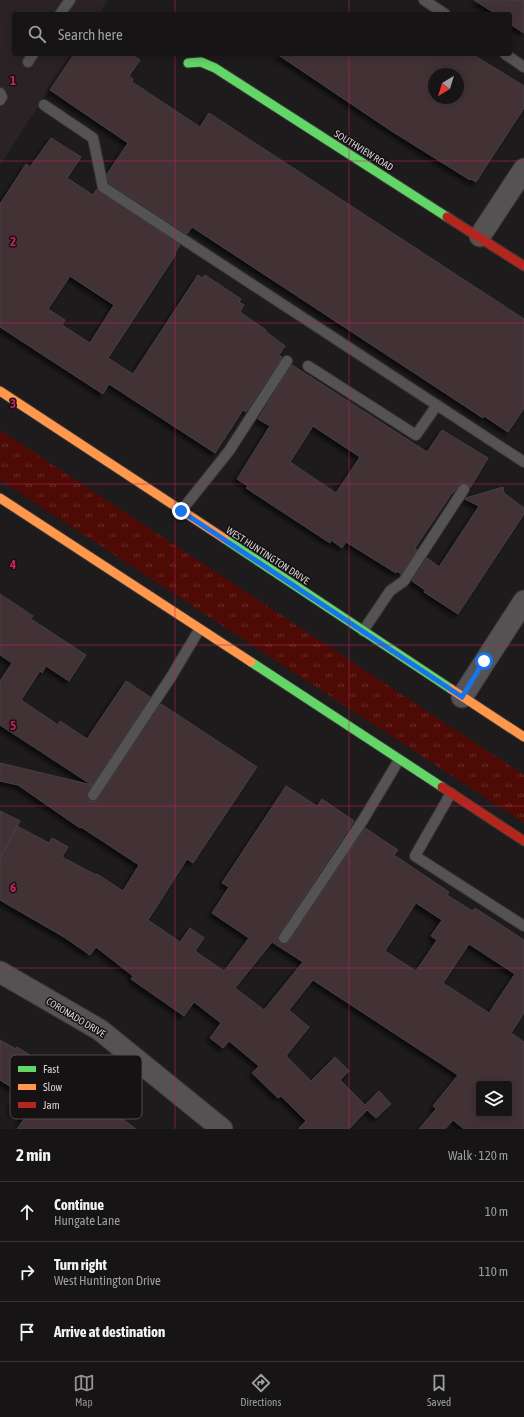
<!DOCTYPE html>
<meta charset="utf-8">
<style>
body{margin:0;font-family:"Asap Condensed",sans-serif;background:#1f1d1e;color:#f1f3f6}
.controls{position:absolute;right:12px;bottom:12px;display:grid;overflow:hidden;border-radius:4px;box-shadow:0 2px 10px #0003}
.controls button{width:36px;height:36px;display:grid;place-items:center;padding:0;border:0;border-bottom:1px solid #353334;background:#161415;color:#f1f3f6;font:20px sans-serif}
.compass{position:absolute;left:428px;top:68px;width:36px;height:36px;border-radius:50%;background:#161415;box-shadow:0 2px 10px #0003;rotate:218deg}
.stop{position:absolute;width:12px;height:12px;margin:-9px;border:3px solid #1a73e8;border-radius:50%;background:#fff}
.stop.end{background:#1a73e8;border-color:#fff;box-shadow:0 1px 4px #0008}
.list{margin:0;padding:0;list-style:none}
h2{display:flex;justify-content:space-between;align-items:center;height:52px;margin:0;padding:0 16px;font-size:17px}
h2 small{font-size:13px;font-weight:400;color:#9e9ea0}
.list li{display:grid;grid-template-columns:26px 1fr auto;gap:12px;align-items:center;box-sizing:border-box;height:60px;padding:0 16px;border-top:1px solid #353334}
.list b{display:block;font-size:15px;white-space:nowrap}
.list p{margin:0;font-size:13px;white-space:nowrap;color:#9e9ea0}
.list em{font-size:13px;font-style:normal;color:#9e9ea0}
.icon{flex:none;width:22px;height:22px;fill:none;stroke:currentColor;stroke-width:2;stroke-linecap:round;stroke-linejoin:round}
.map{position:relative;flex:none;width:524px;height:1129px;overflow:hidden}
.search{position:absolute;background:#161415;box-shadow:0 2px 10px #0003;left:12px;right:12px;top:12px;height:44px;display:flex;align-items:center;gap:10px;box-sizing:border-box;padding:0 14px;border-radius:4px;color:#9e9ea0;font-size:15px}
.sheet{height:232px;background:#161415}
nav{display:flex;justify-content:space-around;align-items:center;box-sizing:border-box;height:56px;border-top:1px solid #353334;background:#161415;font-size:11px;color:#9e9ea0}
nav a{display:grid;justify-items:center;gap:2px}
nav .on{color:#969294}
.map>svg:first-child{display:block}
</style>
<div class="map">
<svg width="524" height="1129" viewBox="0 0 524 1129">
<defs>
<pattern id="grass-tufts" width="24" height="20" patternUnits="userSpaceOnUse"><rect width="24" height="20" fill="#4e0b06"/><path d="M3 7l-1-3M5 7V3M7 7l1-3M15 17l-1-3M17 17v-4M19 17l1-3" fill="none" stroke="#672e29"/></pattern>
<filter id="shadow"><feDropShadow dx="-3.5" dy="3.5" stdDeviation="2" flood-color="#0009"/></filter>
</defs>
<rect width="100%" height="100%" fill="#1e1b1c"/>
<path fill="#2b2226" d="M0 0H108L99 14H14V54H72L0 165Z"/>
<path fill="url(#grass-tufts)" d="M0 430 524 775V823L0 480Z"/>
<path fill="#423036" stroke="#444242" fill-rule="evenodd" filter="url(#shadow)" d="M474 0H524V33L510 24V14H496Z
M74 54H131L140 60 129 76 133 79 132 82 200 127 209 113 524 319V408L508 432 484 416 483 418 192 227 187 234 109 183 107 174 128 143 50 90Z
M277 54H472L524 86V108L476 182 471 179 470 180 390 130ZM434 74H458V98H434Z
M51 138 81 157 67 178 93 195 97 189 180 245 175 253 176 254 108 358 133 374 198 275 202 278 205 275 241 299 239 302 244 305 240 312 266 330 265 331 285 346 279 355 282 357 246 412 243 410 215 453 109 384 103 394 0 327V204L26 164 30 167ZM70 276 114 305 90 343 62 325 65 320 48 309Z
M292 365 427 452 442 430 488 458 470 488 467 483H461L453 493H452L415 548 417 550 401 574 397 571 396 573 346 542 342 548 331 540 330 543 246 488 248 486 237 479 270 426 258 419ZM313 426 360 457 336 493 290 462Z
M503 487 504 493 524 508V514L458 614 424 592 425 590 412 581 427 558 439 567 464 529 479 506 465 499 466 498Z
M0 594 33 616 31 619 86 655 69 681 46 666 42 673 40 671 21 700 58 725 60 721 87 739 126 681 150 697 92 785 0 725V681L12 663 0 655Z
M161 704 257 767 193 863 187 859 148 920 180 942 190 928 204 938 195 951 224 971 249 938 212 913 229 887 222 883 286 786 317 806 322 799 354 821 279 934 278 941 284 944 289 942 365 828 398 850 394 855 449 892 447 895 472 911 475 908 524 940V1013L511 1033 524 1042V1129H464L453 1120 445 1129H419L436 1109 433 1106 458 1075 313 980 289 1010 309 1027 286 1056 311 1081 335 1057 349 1071 340 1080 365 1105 379 1091 391 1104 376 1118 367 1110 349 1129H298L306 1121 281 1096 278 1098 252 1073 259 1066 229 1041 223 1048 210 1038 221 1023 194 1002 184 1016 131 979 133 976 96 947 90 955 64 937 0 900V858L17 826 49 843 52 838 68 847 62 857 96 875 97 874 123 891 139 865 81 827 80 828 18 785 0 781V763L92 785 87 792V798L90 801H96ZM416 903 442 920 431 936 437 940 416 971 385 951ZM272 942 303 962 264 1010 235 988ZM469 944 515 974 489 1013 443 983ZM479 1084H509V1114H479Z
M0 811 20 821 0 858Z
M0 1040 16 1049 17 1047 51 1068 77 1090 79 1087 136 1129H17L24 1119 12 1111V1103L19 1092 0 1080Z"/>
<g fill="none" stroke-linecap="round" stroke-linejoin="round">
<g stroke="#393737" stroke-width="12">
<path id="lane" d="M424 0 445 14
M60 14 70 0
M505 54 524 67
M28 62 33 54
M0 93 2 97 0 100
M44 105 93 138 103 187 524 462
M308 366 416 435 437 405
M181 511 229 451 287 361
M363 631 390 591 404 581 464 489
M451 793 415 856 524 926
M93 795 171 677 199 630
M284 938 363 820 399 760"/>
</g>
<g stroke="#393737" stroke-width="23">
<path id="street" d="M480 236 524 169
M462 697 524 601
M0 972 100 1030 222 1129"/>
</g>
<g stroke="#393737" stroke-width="11">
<path id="fast" d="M188 63 201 62 215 68 447 217
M225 539 451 689
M251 662 442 787"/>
</g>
<g stroke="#393737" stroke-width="11">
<path id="slow" d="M0 391 225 539
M0 498 251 662
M451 689 524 737"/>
</g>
<g stroke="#393737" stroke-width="11">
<path id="jam" d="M447 217 524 266
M442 787 524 841"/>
</g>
<use href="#lane" stroke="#555253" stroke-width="10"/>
<use href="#street" stroke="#555253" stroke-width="21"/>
<use href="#fast" stroke="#63d668" stroke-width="9"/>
<use href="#slow" stroke="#ff974d" stroke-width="9"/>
<use href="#jam" stroke="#b3261e" stroke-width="9"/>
</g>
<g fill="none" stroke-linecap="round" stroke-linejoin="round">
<path stroke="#1a73e8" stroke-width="5" d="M181 511 462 697 484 661"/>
</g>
<path fill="none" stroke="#c32161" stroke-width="1" stroke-opacity="0.55" d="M175 0V14M349 0V14M175 54V1129M349 54V1129M0 161H524M0 323H524M0 484H524M0 645H524M0 806H524M0 968H524"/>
<g text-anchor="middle" stroke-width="3" stroke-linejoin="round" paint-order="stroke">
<g font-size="10" fill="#d6d2d4" stroke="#161113">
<text transform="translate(364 150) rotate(32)" y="4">SOUTHVIEW ROAD</text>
<text transform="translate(268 555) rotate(33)" y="4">WEST HUNTINGTON DRIVE</text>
<text transform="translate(76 1017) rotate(31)" y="4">CORONADO DRIVE</text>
</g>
</g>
<rect x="10" y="1055" width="132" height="64" rx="6" fill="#161113" stroke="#504b4d" stroke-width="1"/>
<rect x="18" y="1066" width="18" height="6" fill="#63d668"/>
<rect x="18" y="1084" width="18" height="6" fill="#ff974d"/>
<rect x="18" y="1102" width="18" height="6" fill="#b3261e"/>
<g font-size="11" fill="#d6d2d4">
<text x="43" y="1073">Fast</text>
<text x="43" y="1091">Slow</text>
<text x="43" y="1109">Jam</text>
</g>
<g font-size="13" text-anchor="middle" font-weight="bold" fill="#c32161" stroke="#161113" stroke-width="3" stroke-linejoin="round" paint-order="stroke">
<text x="13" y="85">1</text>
<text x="13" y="246">2</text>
<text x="13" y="408">3</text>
<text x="13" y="569">4</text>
<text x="13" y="730">5</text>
<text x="13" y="892">6</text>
</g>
</svg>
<div class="controls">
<button><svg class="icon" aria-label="layers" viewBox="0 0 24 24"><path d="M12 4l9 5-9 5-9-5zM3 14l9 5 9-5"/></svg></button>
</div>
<svg class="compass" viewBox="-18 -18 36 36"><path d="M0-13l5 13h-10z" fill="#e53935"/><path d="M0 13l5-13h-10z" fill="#9e9ea0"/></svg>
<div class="stop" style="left:484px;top:661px"></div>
<div class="stop end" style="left:181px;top:511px"></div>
<div class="search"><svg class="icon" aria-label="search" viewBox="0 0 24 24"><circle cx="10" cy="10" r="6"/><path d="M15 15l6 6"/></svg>Search here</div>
</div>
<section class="sheet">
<h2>2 min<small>Walk · 120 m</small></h2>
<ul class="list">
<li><svg class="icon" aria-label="ahead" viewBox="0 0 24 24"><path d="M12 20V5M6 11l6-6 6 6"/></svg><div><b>Continue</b><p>Hungate Lane</p></div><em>10 m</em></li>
<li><svg class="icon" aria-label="right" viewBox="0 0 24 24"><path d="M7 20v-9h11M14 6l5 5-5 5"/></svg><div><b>Turn right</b><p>West Huntington Drive</p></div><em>110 m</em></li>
<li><svg class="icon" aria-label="arrive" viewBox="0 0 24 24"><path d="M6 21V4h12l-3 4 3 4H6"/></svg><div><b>Arrive at destination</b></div></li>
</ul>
</section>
<nav>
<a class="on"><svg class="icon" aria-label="map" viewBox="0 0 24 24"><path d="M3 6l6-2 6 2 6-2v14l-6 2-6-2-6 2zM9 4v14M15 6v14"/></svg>Map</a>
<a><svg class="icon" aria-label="directions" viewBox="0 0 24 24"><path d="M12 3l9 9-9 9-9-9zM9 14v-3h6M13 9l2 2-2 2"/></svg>Directions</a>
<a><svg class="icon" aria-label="saved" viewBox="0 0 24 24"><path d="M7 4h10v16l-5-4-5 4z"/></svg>Saved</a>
</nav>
